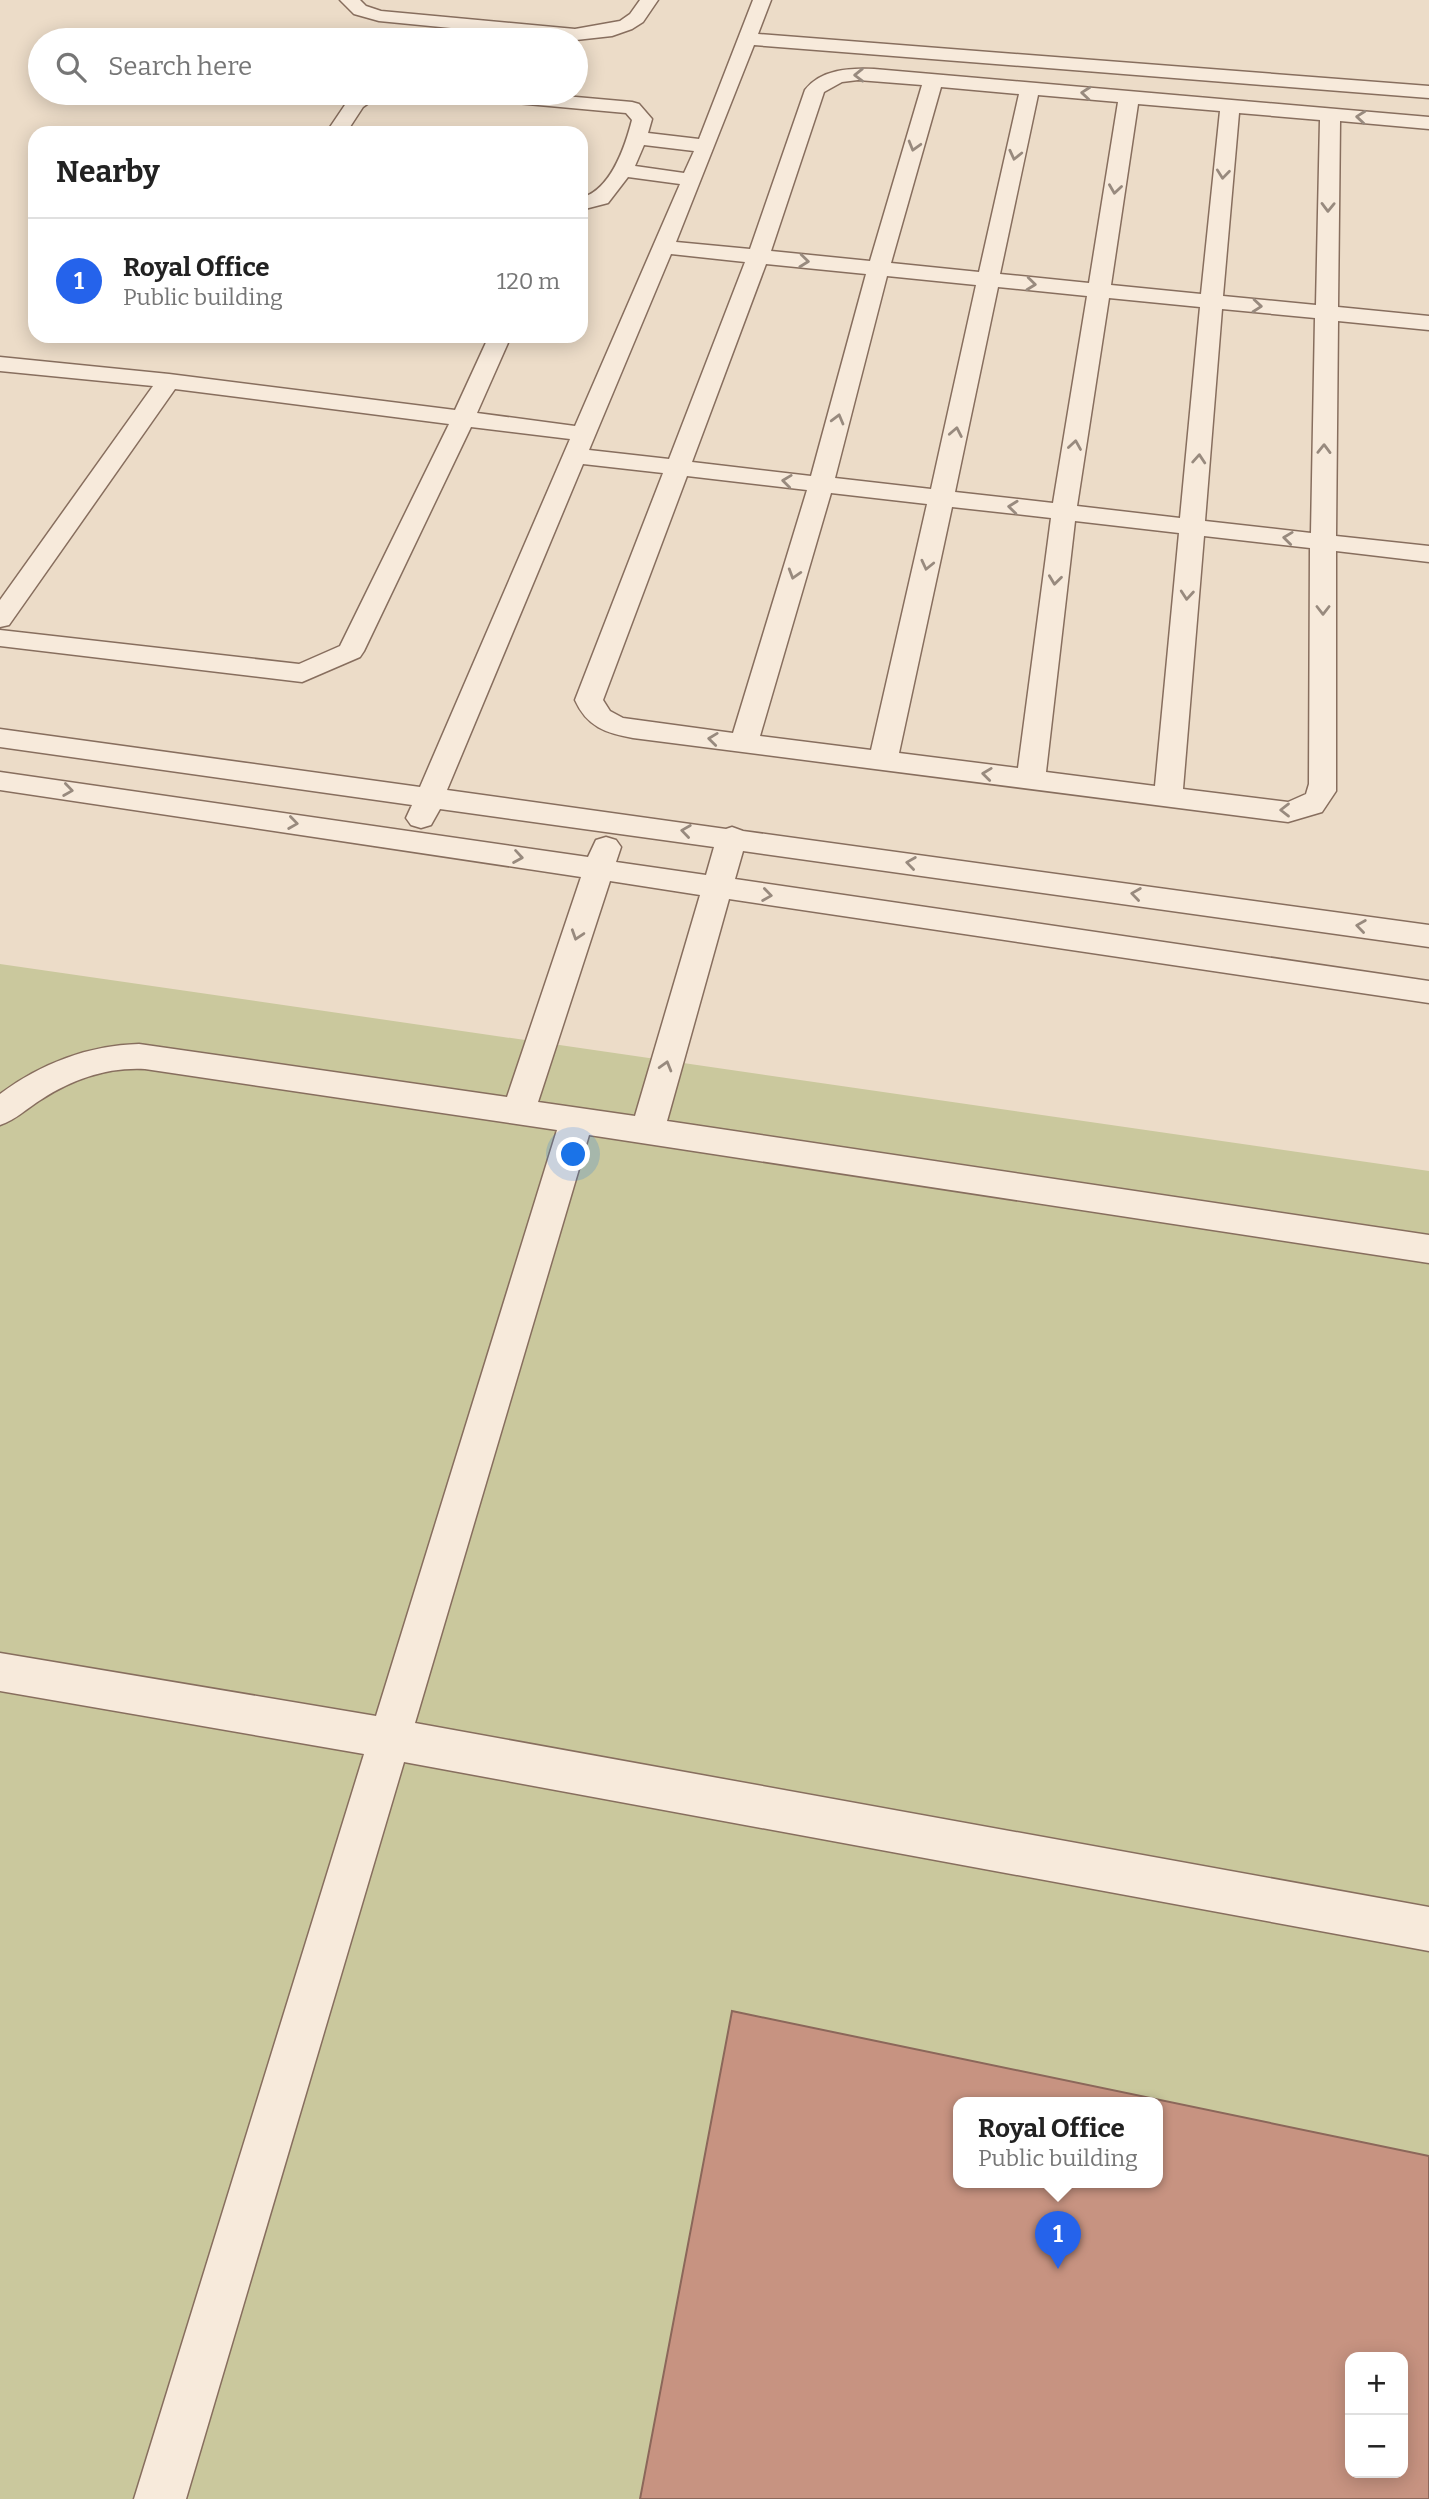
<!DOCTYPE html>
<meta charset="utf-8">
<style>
body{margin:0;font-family:Bitter,serif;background:#f2f2f2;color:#222}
.controls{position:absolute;right:21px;bottom:21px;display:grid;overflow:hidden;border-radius:14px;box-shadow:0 4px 18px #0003}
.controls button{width:63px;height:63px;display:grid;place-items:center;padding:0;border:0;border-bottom:2px solid #e0e0e0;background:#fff;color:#222;font:35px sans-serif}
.you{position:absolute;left:574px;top:1155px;width:24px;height:24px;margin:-18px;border:5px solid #fff;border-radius:50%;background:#1a73e8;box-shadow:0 0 0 10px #1a73e833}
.badge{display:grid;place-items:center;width:46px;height:46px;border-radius:50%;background:#2563eb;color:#fff;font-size:23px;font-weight:700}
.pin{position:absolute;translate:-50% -58px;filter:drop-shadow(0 2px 4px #0008)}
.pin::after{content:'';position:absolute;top:37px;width:24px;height:21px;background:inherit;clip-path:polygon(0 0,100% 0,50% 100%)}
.popup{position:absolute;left:953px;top:2097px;width:210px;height:91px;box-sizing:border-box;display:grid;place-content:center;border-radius:14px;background:#fff;filter:drop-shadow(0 2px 5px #0005);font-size:23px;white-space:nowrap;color:#767676}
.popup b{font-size:26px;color:#222}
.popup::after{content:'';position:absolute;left:50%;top:100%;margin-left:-14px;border:14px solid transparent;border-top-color:#fff}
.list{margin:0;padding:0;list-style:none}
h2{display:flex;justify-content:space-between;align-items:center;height:91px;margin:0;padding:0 28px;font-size:30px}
h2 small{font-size:23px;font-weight:400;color:#767676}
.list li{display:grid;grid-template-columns:46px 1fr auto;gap:21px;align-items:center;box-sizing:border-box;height:126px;padding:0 28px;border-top:2px solid #e0e0e0}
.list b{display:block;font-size:26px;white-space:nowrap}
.list p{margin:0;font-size:23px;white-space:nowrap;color:#767676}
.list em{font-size:23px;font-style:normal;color:#767676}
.icon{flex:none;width:38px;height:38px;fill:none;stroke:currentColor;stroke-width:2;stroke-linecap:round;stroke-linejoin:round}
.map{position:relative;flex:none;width:1429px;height:2499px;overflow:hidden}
.search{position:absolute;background:#fff;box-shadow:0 4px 18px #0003;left:28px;top:28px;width:560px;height:77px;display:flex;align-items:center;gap:18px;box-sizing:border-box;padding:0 24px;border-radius:38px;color:#767676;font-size:26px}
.panel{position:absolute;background:#fff;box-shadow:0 4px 18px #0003;left:28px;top:126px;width:560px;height:217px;border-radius:21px}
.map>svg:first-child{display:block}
</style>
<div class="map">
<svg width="1429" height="2499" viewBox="0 0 1429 2499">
<rect width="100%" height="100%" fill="#ecdcc8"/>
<path fill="#cac89d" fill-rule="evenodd" d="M0 964 1429 1171V2499H0ZM958 2103H1158V2183H958ZM1350 2357H1403V2473H1350Z"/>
<path fill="#c79381" stroke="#8b675a" stroke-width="2" fill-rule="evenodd" d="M732 2011 1429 2156V2499H640ZM958 2103H1158V2183H958ZM1350 2357H1403V2473H1350Z"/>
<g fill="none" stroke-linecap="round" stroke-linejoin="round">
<g stroke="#876e5e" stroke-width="3">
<path id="lane" d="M340 0H360L366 6 381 11 575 29 620 21 630 14 640 0H658L643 22 632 29 612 36 576 40 379 21 354 14Z
M753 0H771L758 34 1429 86V98L754 45 676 242 750 249 805 90C821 69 850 68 874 69L1429 117V129L1340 121 1338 307 1429 316V330L1338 321 1336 536 1429 546V562L1336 551V791L1322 812 1288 822 633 738C606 733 587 727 575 700L663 473 583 464 447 790 726 829 732 827 743 831 1429 925V947L743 851 735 879 1429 981V1003L729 899 667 1121 1429 1235V1263L589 1135 415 1723 1429 1907V1951L404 1762 186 2499H134L364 1754 0 1691V1653L376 1716 557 1130 145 1069C108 1067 73 1079 42 1099 27 1108 16 1120 0 1125V1094C40 1064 89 1045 139 1044L507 1097 581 877 0 790V772L588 857 596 840 606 837 616 840 621 847 616 862 706 875 714 847 440 809 431 825 421 828 411 825 406 818 412 805 0 747V729L420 787 570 439 471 427 364 651 360 657 302 682 0 646V630L299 664 340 646 449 424 175 389 9 625 0 627V600L153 386 0 371V357L169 374 455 410 489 336H511L477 413 575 426 680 184 628 177 608 203 581 210V198C611 190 625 147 632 120L626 113 472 99 462 93H531L632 102 639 104 652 119 648 133 699 139ZM858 80 922 85 870 261 771 251 824 92 842 82ZM941 87 1019 94 979 272 891 263ZM1038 95 1118 102 1089 283 1000 274ZM1138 104 1220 111 1201 294 1111 285ZM1239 113 1320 120 1316 305 1223 296ZM644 145 694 151 684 173 635 166ZM671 254 745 262 669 459 589 450ZM766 264 866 274 811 476 692 462ZM887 276 976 285 931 489 835 478ZM998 287 1087 296 1053 503 955 492ZM1109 298 1200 307 1180 518 1077 506ZM1222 309 1315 318 1311 533 1205 521ZM687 476 807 490 733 733 623 718 610 711 603 700ZM831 493 927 504 871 750 760 736ZM952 507 1051 518 1018 768 899 753ZM1075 521 1179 533 1155 786 1046 772ZM1204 536 1310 548 1309 784 1306 794 1288 802 1183 789ZM610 881 700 895 635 1116 538 1102Z
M360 93H383L363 107 346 133H326L349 99Z"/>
</g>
<use href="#lane" fill="#f7eadb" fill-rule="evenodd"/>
</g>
<defs><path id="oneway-chevron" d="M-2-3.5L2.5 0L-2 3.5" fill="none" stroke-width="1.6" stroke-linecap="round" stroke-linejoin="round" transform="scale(1.75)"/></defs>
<g stroke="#988a7e">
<use href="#oneway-chevron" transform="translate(859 75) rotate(179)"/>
<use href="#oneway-chevron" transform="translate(1086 93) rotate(-175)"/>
<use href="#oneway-chevron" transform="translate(1361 117) rotate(-175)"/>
<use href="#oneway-chevron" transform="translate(914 146) rotate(106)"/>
<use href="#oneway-chevron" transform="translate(1015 155) rotate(103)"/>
<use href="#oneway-chevron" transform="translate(1223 174) rotate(96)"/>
<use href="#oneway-chevron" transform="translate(1115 189) rotate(98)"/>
<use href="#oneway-chevron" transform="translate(1328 207) rotate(91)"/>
<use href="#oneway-chevron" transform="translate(804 261) rotate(6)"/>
<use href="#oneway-chevron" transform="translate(1031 284) rotate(6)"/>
<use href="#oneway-chevron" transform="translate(1257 306) rotate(5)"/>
<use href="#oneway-chevron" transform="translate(838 419) rotate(-75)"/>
<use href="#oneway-chevron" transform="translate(956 432) rotate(-79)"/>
<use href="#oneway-chevron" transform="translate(1075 445) rotate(-81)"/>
<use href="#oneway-chevron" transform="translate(1324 449) rotate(-89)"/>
<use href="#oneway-chevron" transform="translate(1199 459) rotate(-86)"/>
<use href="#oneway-chevron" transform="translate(787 481) rotate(-173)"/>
<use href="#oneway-chevron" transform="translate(1013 507) rotate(-174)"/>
<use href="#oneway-chevron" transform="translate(1288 538) rotate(-173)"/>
<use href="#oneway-chevron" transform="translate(927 565) rotate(103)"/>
<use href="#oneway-chevron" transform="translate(794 574) rotate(107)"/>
<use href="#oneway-chevron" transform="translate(1055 580) rotate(97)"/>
<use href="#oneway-chevron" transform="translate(1187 595) rotate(95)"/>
<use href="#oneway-chevron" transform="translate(1323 610) rotate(90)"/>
<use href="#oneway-chevron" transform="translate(713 739) rotate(-173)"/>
<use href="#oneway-chevron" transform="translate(987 774) rotate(-173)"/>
<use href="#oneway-chevron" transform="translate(68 790) rotate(8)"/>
<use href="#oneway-chevron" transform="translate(1285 810) rotate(-180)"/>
<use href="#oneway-chevron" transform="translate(293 823) rotate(8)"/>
<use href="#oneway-chevron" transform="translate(686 831) rotate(-172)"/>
<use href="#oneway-chevron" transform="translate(518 857) rotate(9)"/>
<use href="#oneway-chevron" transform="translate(911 863) rotate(-172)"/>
<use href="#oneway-chevron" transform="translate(1136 894) rotate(-172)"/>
<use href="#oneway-chevron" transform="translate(767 895) rotate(8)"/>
<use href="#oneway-chevron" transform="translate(1361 926) rotate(-172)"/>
<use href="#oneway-chevron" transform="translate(577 935) rotate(108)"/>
<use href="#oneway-chevron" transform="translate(666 1066) rotate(-74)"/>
</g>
</svg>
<div class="controls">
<button>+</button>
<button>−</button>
</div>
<div class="you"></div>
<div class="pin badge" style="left:1058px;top:2269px">1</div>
<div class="popup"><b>Royal Office</b>Public building</div>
<div class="search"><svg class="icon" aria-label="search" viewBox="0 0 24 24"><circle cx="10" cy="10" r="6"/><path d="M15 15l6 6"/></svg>Search here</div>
<section class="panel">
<h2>Nearby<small></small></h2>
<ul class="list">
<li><span class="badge">1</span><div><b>Royal Office</b><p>Public building</p></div><em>120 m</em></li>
</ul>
</section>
</div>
